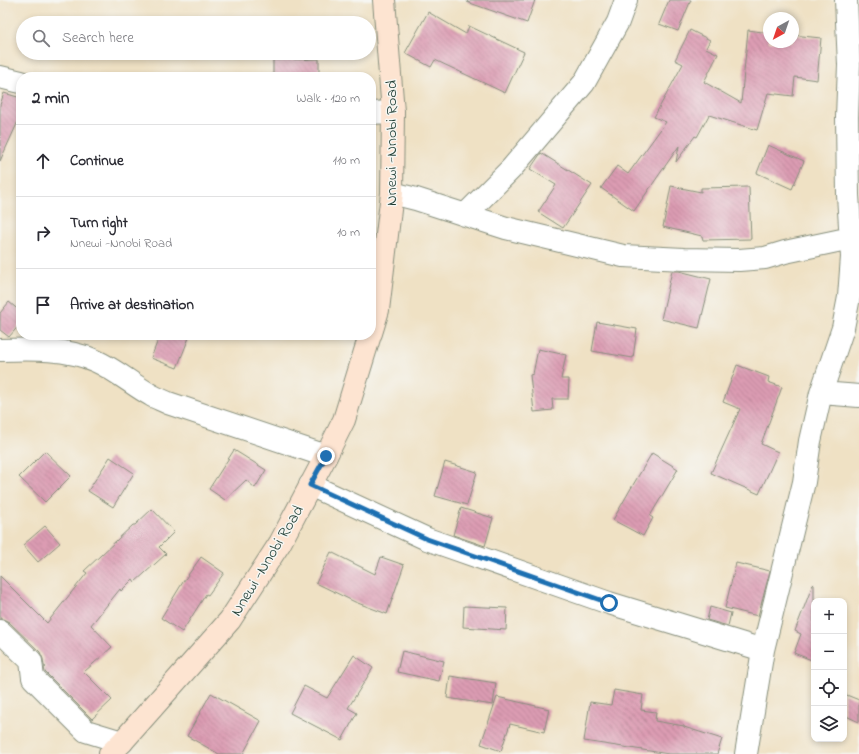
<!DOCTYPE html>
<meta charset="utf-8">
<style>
body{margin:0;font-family:"Indie Flower",sans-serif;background:#f2f2f3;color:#2b2b33}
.controls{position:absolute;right:12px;bottom:12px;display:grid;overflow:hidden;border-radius:8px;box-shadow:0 2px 6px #0003}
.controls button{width:36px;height:36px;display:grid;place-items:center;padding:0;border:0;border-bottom:1px solid #e1e1e2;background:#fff;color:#2b2b33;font:20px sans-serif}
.compass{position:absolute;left:763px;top:12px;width:36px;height:36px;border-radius:50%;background:#fff;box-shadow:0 2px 6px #0003;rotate:220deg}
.stop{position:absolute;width:12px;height:12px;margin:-9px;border:3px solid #1f6fb2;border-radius:50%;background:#fff}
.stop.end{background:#1f6fb2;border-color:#fff;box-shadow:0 1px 4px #0008}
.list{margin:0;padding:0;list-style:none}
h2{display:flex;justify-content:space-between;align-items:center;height:52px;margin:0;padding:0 16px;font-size:17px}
h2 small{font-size:13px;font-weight:400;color:#7c7c81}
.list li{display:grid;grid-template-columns:26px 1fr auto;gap:12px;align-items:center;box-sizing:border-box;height:72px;padding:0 16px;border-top:1px solid #e1e1e2}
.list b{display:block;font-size:15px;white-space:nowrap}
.list p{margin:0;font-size:13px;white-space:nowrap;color:#7c7c81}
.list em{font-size:13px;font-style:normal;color:#7c7c81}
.icon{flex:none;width:22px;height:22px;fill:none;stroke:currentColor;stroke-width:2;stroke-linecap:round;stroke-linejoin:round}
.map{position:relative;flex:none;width:859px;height:754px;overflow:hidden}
.search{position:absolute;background:#fff;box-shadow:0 2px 6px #0003;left:16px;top:16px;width:360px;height:44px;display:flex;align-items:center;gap:10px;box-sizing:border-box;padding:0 14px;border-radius:22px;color:#7c7c81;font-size:15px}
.panel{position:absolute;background:#fff;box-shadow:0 2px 6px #0003;left:16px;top:72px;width:360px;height:268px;border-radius:16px}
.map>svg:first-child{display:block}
</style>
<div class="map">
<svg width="859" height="754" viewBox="0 0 859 754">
<defs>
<pattern id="building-back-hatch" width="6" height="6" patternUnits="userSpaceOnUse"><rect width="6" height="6" fill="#dc9bb2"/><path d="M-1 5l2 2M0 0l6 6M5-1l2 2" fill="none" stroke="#b28092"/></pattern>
</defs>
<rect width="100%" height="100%" fill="#f6f6f2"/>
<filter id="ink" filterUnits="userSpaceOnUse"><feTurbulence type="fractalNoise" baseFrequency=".025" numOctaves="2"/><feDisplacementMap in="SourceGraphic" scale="8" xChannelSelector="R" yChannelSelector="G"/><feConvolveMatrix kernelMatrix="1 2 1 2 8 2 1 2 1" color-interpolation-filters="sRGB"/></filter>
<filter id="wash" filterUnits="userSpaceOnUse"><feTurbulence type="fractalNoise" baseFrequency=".012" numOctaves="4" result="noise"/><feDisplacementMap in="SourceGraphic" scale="16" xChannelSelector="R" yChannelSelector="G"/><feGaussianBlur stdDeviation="0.9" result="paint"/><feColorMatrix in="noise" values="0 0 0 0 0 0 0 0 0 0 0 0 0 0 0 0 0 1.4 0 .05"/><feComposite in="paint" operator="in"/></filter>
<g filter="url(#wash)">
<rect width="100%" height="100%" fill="#efe1c4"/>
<g id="blocks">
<path fill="url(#building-back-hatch)" d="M468 0H535L527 23 467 2Z
M669 0H691L678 31 659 24Z
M428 12 466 34 469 26 524 52 505 93 435 60 431 67 405 53Z
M690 30 710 40 706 48 718 54 704 82 741 103 748 30 769 33V42H793V35L821 38 817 80 795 77 793 96 768 93 757 130 709 115 697 137 695 136 676 162 679 146 634 211 601 188 617 166 628 174 666 122 654 117 683 64 675 60Z
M319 59V77H273V60Z
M4 93 21 98V115L0 161V105Z
M768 145 804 161 792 189 757 173Z
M541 153 592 185 563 228 538 212 556 185 530 169Z
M671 186 701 192V188L749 187 751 239 703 240 702 236 663 227Z
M672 271H679L711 279 699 328 661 319Z
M9 302 21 312V323L9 337 0 330V313Z
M597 322 637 329 633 358 592 351Z
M160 335H190L177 368 151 358Z
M538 349 566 355 561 379H569L568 399H552L553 410 534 412 530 375 533 374Z
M737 365 769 377 768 382 782 387 761 444 778 452 759 494 711 473 740 409 723 402Z
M234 450 266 470 255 488 246 480 225 500 209 489Z
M45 451 71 476 45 502 19 477Z
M652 453 678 469 650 516 653 518 643 536 613 520 630 490Z
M110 457 134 473 113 507 88 491Z
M445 462 477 472 467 505 435 496Z
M461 508 493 518 485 546 453 535Z
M152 509 174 532 159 547 166 554 135 582 133 579 121 591 120 589 91 625 112 647 84 672 112 700 92 719 45 672 44 668 46 667 44 666 43 659 40 652 9 622 3 619H0V576L47 623 87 573 84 571 133 525H135Z
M45 526 60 543 38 562 23 545Z
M331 552 375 574 381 557 404 565 387 614 355 602 316 583Z
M201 557 224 573 208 595 206 594 182 632 161 618 183 582Z
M736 563 770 571 758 616 725 608Z
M813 584 814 585V661L794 653 801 634 795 631Z
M464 606 507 608 506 630 463 627Z
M710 607 731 613 728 626 707 620Z
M402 651 444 661 439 681 397 672Z
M354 655 373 668 348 708 357 713 342 740 290 713 304 686 327 698Z
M450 676 496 683 493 705 447 698Z
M614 690 643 695 641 710 656 712 655 721 684 726V727L722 739 717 754H669L584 741 590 702 611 705Z
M211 693 261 721 243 754H219L187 736Z
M844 694 859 700V722L844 715Z
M497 697 549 709 544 732 510 724 501 751 481 744Z"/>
</g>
</g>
<g filter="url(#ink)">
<use href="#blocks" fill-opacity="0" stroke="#878f7c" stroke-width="1"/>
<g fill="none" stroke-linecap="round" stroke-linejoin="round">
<g stroke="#878f7c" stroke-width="24">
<path id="minor" d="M0 77 21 82
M371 113 393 112
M392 193 416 199 506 228 623 256 684 259 739 260 765 258 785 252 851 238
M465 215 511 169 584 83 618 22 626 0
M0 350C32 349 67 348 96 361 116 370 133 385 151 395 156 398 162 400 168 403L326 456
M821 393 859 396
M310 485 427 539 609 603 763 650
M0 631 31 661 33 678 86 731 122 742
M746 754 763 650 804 482 810 441 821 393 843 328 849 297 852 257 848 195 847 117 849 65 846 0"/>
</g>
<g stroke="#878f7c" stroke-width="24">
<path id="secondary" d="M371 333 378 310 392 193 393 112 384 0
M110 754 122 742 230 620 280 543 326 456 344 420 370 335"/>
</g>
<use href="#minor" stroke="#fff" stroke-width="22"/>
<use href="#secondary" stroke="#fde4d1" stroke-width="22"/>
</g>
</g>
<g fill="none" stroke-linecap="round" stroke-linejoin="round" filter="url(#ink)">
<path stroke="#1f6fb2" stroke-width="5" d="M326 456 310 485 427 539 609 603"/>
</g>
<g text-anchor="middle" stroke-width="3" stroke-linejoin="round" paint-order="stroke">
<g font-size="16" fill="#1f3d34" stroke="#f6f6f2">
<text transform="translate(390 143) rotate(-90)" y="6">Nnewi -Nnobi Road</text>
<text transform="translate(266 560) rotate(-59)" y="6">Nnewi -Nnobi Road</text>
</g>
</g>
</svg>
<div class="controls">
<button>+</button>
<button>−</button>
<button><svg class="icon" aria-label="locate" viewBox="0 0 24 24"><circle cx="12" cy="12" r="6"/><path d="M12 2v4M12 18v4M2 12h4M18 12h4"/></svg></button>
<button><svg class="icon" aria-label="layers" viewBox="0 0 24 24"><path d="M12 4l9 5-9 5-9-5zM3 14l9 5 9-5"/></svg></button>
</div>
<svg class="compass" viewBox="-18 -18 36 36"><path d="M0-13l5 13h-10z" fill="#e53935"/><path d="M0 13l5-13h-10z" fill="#7c7c81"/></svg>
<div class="stop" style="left:609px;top:603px"></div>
<div class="stop end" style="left:326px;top:456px"></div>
<div class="search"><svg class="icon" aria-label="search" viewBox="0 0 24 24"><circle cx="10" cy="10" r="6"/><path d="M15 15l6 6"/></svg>Search here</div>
<section class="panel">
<h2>2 min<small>Walk · 120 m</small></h2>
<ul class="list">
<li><svg class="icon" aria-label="ahead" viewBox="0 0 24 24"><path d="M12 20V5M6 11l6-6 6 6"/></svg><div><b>Continue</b></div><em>110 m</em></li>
<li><svg class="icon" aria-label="right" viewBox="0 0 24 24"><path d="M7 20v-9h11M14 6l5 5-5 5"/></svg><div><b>Turn right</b><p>Nnewi -Nnobi Road</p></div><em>10 m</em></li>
<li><svg class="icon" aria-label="arrive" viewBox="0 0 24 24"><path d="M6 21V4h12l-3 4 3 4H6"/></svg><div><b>Arrive at destination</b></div></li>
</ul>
</section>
</div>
